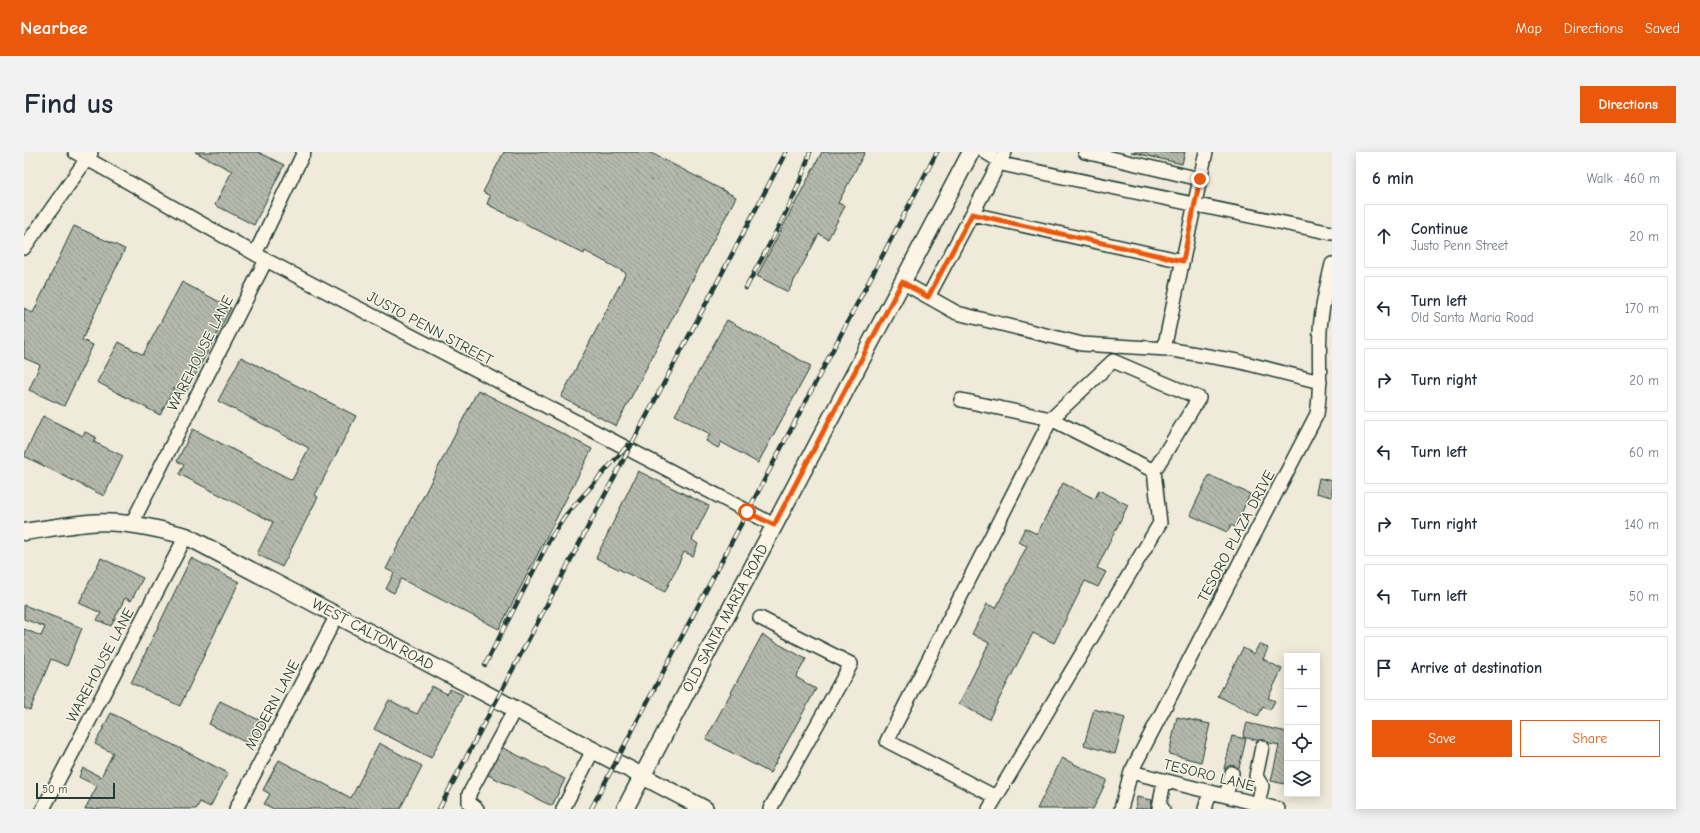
<!DOCTYPE html>
<meta charset="utf-8">
<style>
body{margin:0;font-family:"Comic Neue",sans-serif;background:#f2f2f3;color:#1f2937}
.controls{position:absolute;right:12px;bottom:12px;display:grid;overflow:hidden;border-radius:0px;box-shadow:0 2px 10px #0003}
.controls button{width:36px;height:36px;display:grid;place-items:center;padding:0;border:0;border-bottom:1px solid #e0e1e3;background:#fff;color:#1f2937;font:20px sans-serif}
.scale{position:absolute;left:12px;bottom:10px;width:79px;box-sizing:border-box;padding-left:4px;border:2px solid #1f3d34;border-top:0;font-size:11px;line-height:14px;white-space:nowrap;color:#1f3d34;-webkit-text-stroke:3px #fcf5e5;paint-order:stroke}
.stop{position:absolute;width:12px;height:12px;margin:-9px;border:3px solid #ea580c;border-radius:50%;background:#fff}
.stop.end{background:#ea580c;border-color:#fff;box-shadow:0 1px 4px #0008}
.list{margin:0;padding:0;list-style:none}
h2{display:flex;justify-content:space-between;align-items:center;height:52px;margin:0;padding:0 16px;font-size:17px}
h2 small{font-size:13px;font-weight:400;color:#747a83}
.list li{display:grid;grid-template-columns:26px 1fr auto;gap:12px;align-items:center;box-sizing:border-box;height:64px;margin:0 8px 8px;padding:0 8px;border:1px solid #e0e1e3;border-radius:0px}
.list b{display:block;font-size:15px;white-space:nowrap}
.list p{margin:0;font-size:13px;white-space:nowrap;color:#747a83}
.list em{font-size:13px;font-style:normal;color:#747a83}
.actions{display:flex;gap:8px;padding:12px 16px}
.actions a{flex:1;padding:9px 0;border:1px solid #ea580c;border-radius:0px;text-align:center;font-size:14px;color:#ea580c}
.actions .main{background:#ea580c;color:#fff}
.icon{flex:none;width:22px;height:22px;fill:none;stroke:currentColor;stroke-width:2;stroke-linecap:round;stroke-linejoin:round}
.map{position:relative;flex:none;width:1308px;height:657px;overflow:hidden;border-radius:0px}
header{display:flex;align-items:center;gap:24px;box-sizing:border-box;height:56px;padding:0 20px;background:#ea580c;color:#fff}
header strong{font-size:19px}
nav{display:flex;gap:22px;margin-inline-start:auto;font-size:14px}
.intro{display:flex;align-items:center;justify-content:space-between;box-sizing:border-box;height:96px;padding:0 24px}
h1{margin:0;font-size:28px}
.button{padding:10px 18px;border-radius:0px;background:#ea580c;color:#fff;font-size:14px;font-weight:700}
main{display:flex;gap:24px;padding:0 24px}
aside{flex:1;background:#fff;border-radius:0px;box-shadow:0 2px 10px #0003}
.map>svg:first-child{display:block}
</style>
<header>
<strong>Nearbee</strong>
<nav><a>Map</a><a>Directions</a><a>Saved</a></nav>
</header>
<div class="intro"><h1>Find us</h1><a class="button">Directions</a></div>
<main>
<div class="map">
<svg width="1308" height="657" viewBox="0 0 1308 657">
<defs>
<pattern id="building-back-hatch" width="6" height="6" patternUnits="userSpaceOnUse"><rect width="6" height="6" fill="#b5b9ad"/><path d="M-1 5l2 2M0 0l6 6M5-1l2 2" fill="none" stroke="#93988e"/></pattern>
</defs>
<rect width="100%" height="100%" fill="#efeada"/>
<filter id="ink" filterUnits="userSpaceOnUse"><feTurbulence type="fractalNoise" baseFrequency=".025" numOctaves="2"/><feDisplacementMap in="SourceGraphic" scale="8" xChannelSelector="R" yChannelSelector="G"/><feConvolveMatrix kernelMatrix="1 2 1 2 8 2 1 2 1" color-interpolation-filters="sRGB"/></filter>
<g filter="url(#ink)">
<path fill="url(#building-back-hatch)" stroke="#1f3d34" d="M171 0H234L260 13 230 73 191 53 208 19Z
M480 0H625L712 45 592 274 537 245 602 121 561 99 560 102 463 52 466 44 459 40Z
M798 0H841L814 51 821 54 804 87 795 82 764 140 733 124Z
M1107 0H1161L1158 12Z
M50 74 101 97 58 188 69 193 40 254 5 238 16 213 0 206V156L9 161Z
M158 130 207 156 161 242 150 236 136 263 73 230 95 190 119 203Z
M703 168 787 214 734 311 697 290 694 296 682 289 686 282 651 263Z
M217 205 332 264 291 343 294 345 258 415 233 402 249 370 155 322 160 313 153 309 169 277 268 328 285 296 194 249Z
M454 238 568 297 475 477 377 427 370 441 362 437 370 421 362 417Z
M19 264 59 284 61 280 72 285 70 290 99 304 80 344 0 304Z
M614 319 685 354 668 388 674 392 669 404 660 400 641 440 572 406Z
M1185 323 1226 342 1211 375 1207 373 1203 380 1166 363Z
M1295 326 1308 329V345L1292 341Z
M1039 331 1071 347 1075 338 1104 353 1073 416 1082 420 1074 435 1061 429 1030 491 1009 481 965 567 935 552 965 491 948 482 963 452 972 456 1003 394 994 390 1001 376 1013 382Z
M77 406 119 426 107 449 101 446 87 474 73 468 77 461 55 451Z
M167 406 215 430 156 554 107 531Z
M0 453 58 476 43 514 27 507 6 558 0 556V477L17 484 21 475 0 467Z
M738 483 782 507 772 525 792 537 746 621 682 587Z
M1235 492 1244 496 1239 507 1258 517 1244 546 1251 549 1246 558 1239 555 1234 564 1194 544 1219 496 1230 502Z
M408 534 423 542 426 537 439 543 407 606 350 577 365 548 393 562Z
M196 549 241 571 229 594 185 572Z
M1070 557 1101 566 1091 602 1060 593Z
M87 561 204 621 186 655 176 650 172 657H61L73 634 55 625 59 616 77 625 89 601 71 592Z
M1153 565 1186 572 1177 610 1145 602Z
M1223 571 1263 580V621L1261 632 1247 629 1255 593 1219 585Z
M1208 584 1222 587 1214 620 1200 617Z
M355 591 398 614 376 657H250L240 652 246 642 239 638 255 608 327 646Z
M475 594 541 627 528 654 462 622Z
M1038 606 1083 628 1069 657H1013Z
M1113 645 1128 648 1126 657H1111Z"/>
<g fill="none" stroke-linecap="round" stroke-linejoin="round">
<g stroke="#1f3d34" stroke-width="16">
<path id="minor" d="M51 0 242 108 750 373
M961 0 982 13 1308 81
M1061 0 1176 27 1140 197
M1176 27 1182 0
M948 62 1159 109
M0 96 67 1
M231 102 280 0
M878 130 933 161 1058 192 1143 197 1213 209 1296 230
M904 145 981 0
M937 248 1027 267 1089 209 1175 246 1130 319
M107 373 242 108
M736 466 827 512 746 657
M1107 620 1254 657
M1202 644 1208 621
M1234 652 1238 634 1232 624 1238 595
M19 657 162 384
M212 657 313 463
M453 657 445 651V642L491 557
M539 657 569 598
M965 657 1136 371 1130 319 1027 267 863 589 972 645
M1097 657 1107 620 1293 262C1298 234 1294 207 1296 179 1297 156 1303 134 1308 112
M1139 657 1135 656 1140 629
M1181 657 1186 640"/>
</g>
<g stroke="#1f3d34" stroke-width="19">
<path id="major" d="M0 380C21 377 43 373 64 371 97 368 131 376 162 384L681 657
M601 657 947 0"/>
</g>
<use href="#minor" stroke="#fcf5e5" stroke-width="13"/>
<use href="#major" stroke="#fcf5e5" stroke-width="16"/>
<g stroke="#1f3d34" stroke-width="4.5">
<path id="rail" d="M722 136C745 92 772 48 786 0
M461 513 526 387 541 364 604 293
M415 657 762 0
M567 657 913 0"/>
</g>
<use href="#rail" stroke="#fcf5e5" stroke-width="3" stroke-dasharray="9" stroke-linecap="butt"/>
</g>
</g>
<g fill="none" stroke-linecap="round" stroke-linejoin="round" filter="url(#ink)">
<path stroke="#ea580c" stroke-width="5" d="M723 360 750 373 878 130 904 145 948 62 1159 109 1176 27"/>
</g>
<g text-anchor="middle" stroke-width="3" stroke-linejoin="round" paint-order="stroke">
<g font-size="15" fill="#1f3d34" stroke="#fcf5e5">
<text transform="translate(406 176) rotate(28)" y="5">JUSTO PENN STREET</text>
<text transform="translate(176 201) rotate(-63)" y="5">WAREHOUSE LANE</text>
<text transform="translate(1212 384) rotate(-62)" y="5">TESORO PLAZA DRIVE</text>
<text transform="translate(701 466) rotate(-62)" y="5">OLD SANTA MARIA ROAD</text>
<text transform="translate(349 482) rotate(28)" y="5">WEST CALTON ROAD</text>
<text transform="translate(76 513) rotate(-62)" y="5">WAREHOUSE LANE</text>
<text transform="translate(248 553) rotate(-62)" y="5">MODERN LANE</text>
<text transform="translate(1185 623) rotate(14)" y="5">TESORO LANE</text>
</g>
</g>
</svg>
<div class="controls">
<button>+</button>
<button>−</button>
<button><svg class="icon" aria-label="locate" viewBox="0 0 24 24"><circle cx="12" cy="12" r="6"/><path d="M12 2v4M12 18v4M2 12h4M18 12h4"/></svg></button>
<button><svg class="icon" aria-label="layers" viewBox="0 0 24 24"><path d="M12 4l9 5-9 5-9-5zM3 14l9 5 9-5"/></svg></button>
</div>
<div class="scale">50 m</div>
<div class="stop" style="left:723px;top:360px"></div>
<div class="stop end" style="left:1176px;top:27px"></div>
</div>
<aside>
<h2>6 min<small>Walk · 460 m</small></h2>
<ul class="list">
<li><svg class="icon" aria-label="ahead" viewBox="0 0 24 24"><path d="M12 20V5M6 11l6-6 6 6"/></svg><div><b>Continue</b><p>Justo Penn Street</p></div><em>20 m</em></li>
<li><svg class="icon" aria-label="left" viewBox="0 0 24 24"><path d="M17 20v-9H6M10 6l-5 5 5 5"/></svg><div><b>Turn left</b><p>Old Santa Maria Road</p></div><em>170 m</em></li>
<li><svg class="icon" aria-label="right" viewBox="0 0 24 24"><path d="M7 20v-9h11M14 6l5 5-5 5"/></svg><div><b>Turn right</b></div><em>20 m</em></li>
<li><svg class="icon" aria-label="left" viewBox="0 0 24 24"><path d="M17 20v-9H6M10 6l-5 5 5 5"/></svg><div><b>Turn left</b></div><em>60 m</em></li>
<li><svg class="icon" aria-label="right" viewBox="0 0 24 24"><path d="M7 20v-9h11M14 6l5 5-5 5"/></svg><div><b>Turn right</b></div><em>140 m</em></li>
<li><svg class="icon" aria-label="left" viewBox="0 0 24 24"><path d="M17 20v-9H6M10 6l-5 5 5 5"/></svg><div><b>Turn left</b></div><em>50 m</em></li>
<li><svg class="icon" aria-label="arrive" viewBox="0 0 24 24"><path d="M6 21V4h12l-3 4 3 4H6"/></svg><div><b>Arrive at destination</b></div></li>
</ul>
<div class="actions"><a class="main">Save</a><a>Share</a></div>
</aside>
</main>
